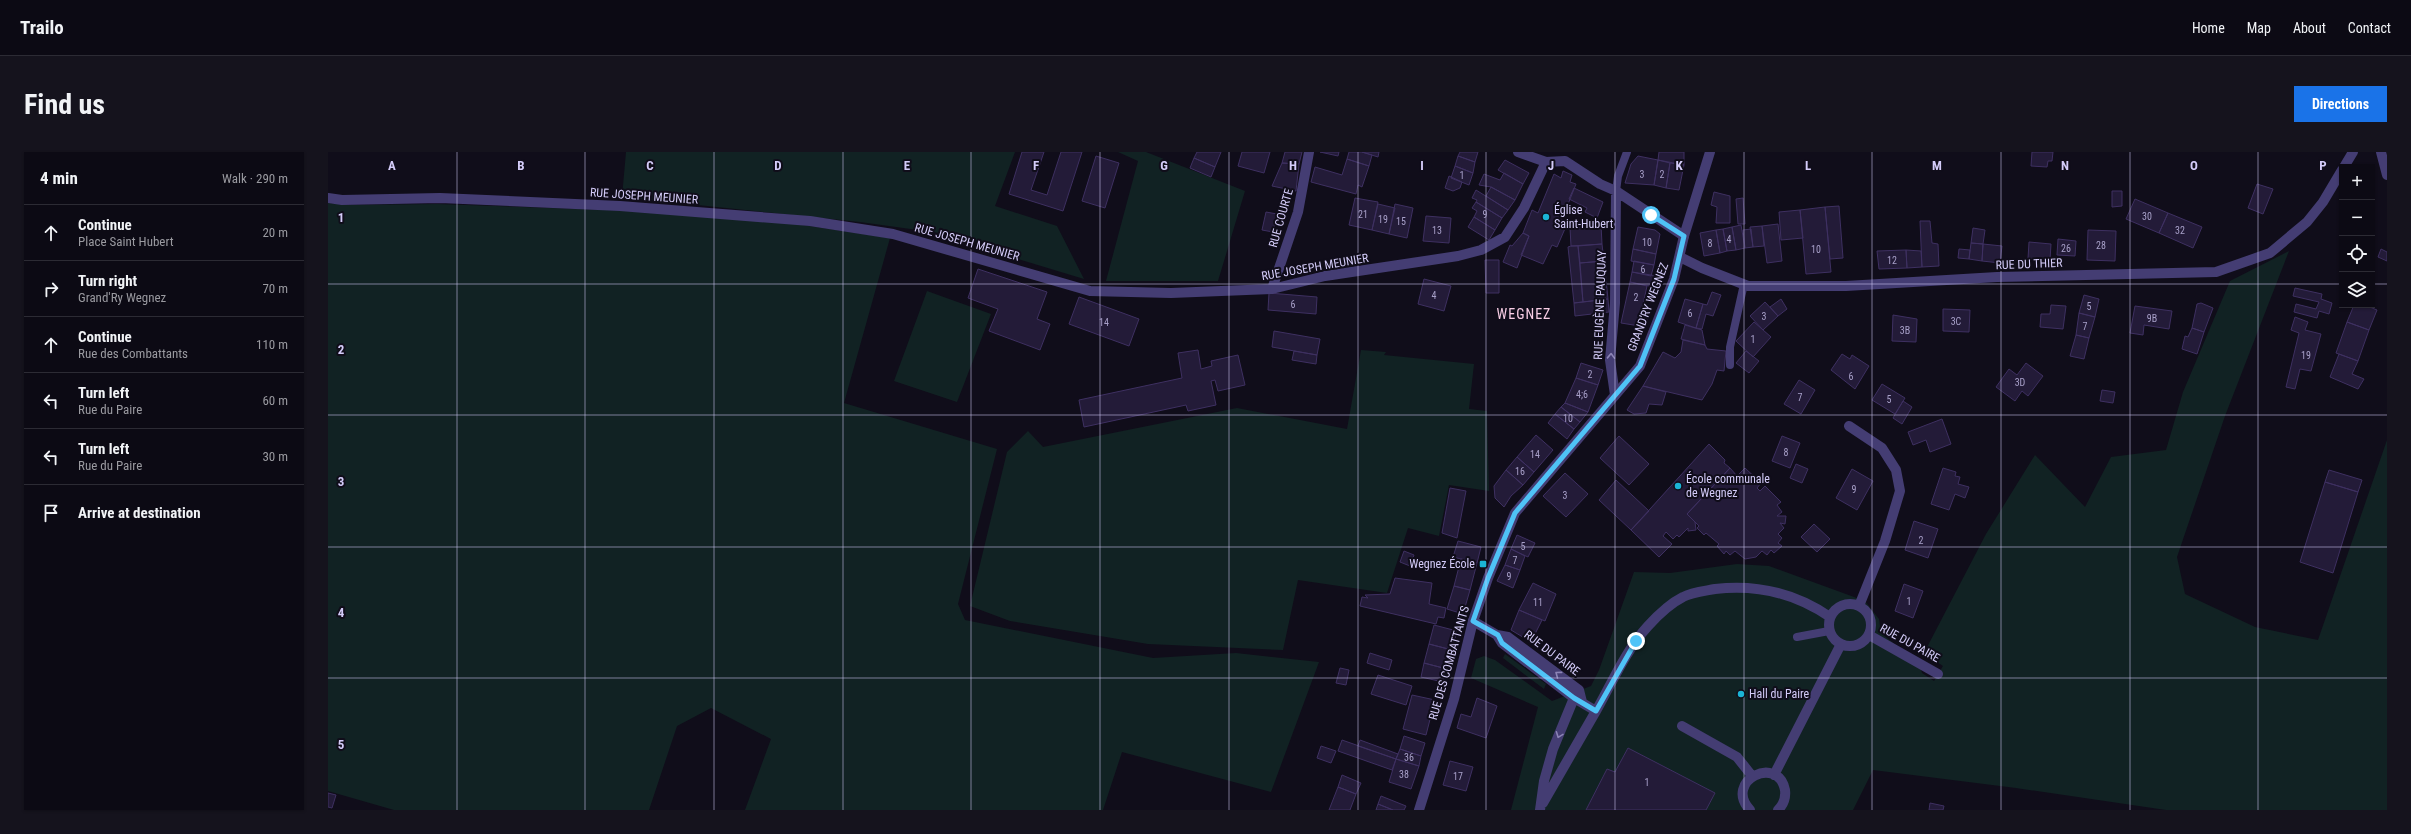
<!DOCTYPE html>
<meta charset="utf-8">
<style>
body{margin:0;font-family:"Roboto Condensed",sans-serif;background:#15131d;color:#f1f3f6}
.controls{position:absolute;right:12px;top:12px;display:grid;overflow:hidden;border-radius:0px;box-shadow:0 1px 3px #0004}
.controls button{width:36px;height:36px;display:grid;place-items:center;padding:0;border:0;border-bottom:1px solid #2c2b34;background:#0c0a14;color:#f1f3f6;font:20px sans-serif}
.stop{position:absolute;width:12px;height:12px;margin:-9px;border:3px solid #4fc3f7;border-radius:50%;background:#fff}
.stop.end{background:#4fc3f7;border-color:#fff;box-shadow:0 1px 4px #0008}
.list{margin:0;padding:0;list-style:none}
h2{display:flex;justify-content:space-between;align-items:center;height:52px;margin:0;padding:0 16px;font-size:17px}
h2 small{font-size:13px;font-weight:400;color:#9a9aa0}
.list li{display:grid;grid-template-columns:26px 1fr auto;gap:12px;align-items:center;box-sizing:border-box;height:56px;padding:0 16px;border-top:1px solid #2c2b34}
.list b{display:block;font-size:15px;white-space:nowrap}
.list p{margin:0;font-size:13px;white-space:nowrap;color:#9a9aa0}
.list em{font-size:13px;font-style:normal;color:#9a9aa0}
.icon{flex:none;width:22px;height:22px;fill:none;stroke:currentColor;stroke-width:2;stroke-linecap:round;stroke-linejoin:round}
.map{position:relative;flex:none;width:2059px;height:658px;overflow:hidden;border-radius:0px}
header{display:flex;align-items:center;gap:24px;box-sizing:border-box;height:56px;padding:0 20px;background:#0c0a14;border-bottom:1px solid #2c2b34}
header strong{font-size:19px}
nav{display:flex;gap:22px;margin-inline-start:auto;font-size:14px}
.intro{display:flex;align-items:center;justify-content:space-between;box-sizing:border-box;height:96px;padding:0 24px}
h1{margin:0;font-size:28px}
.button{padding:10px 18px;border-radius:0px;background:#1a73e8;color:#fff;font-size:14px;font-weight:700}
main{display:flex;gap:24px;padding:0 24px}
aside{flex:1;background:#0c0a14;border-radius:0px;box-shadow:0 1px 3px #0004}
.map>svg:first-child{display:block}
</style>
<header>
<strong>Trailo</strong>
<nav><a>Home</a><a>Map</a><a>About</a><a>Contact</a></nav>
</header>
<div class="intro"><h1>Find us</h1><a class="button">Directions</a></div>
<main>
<aside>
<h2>4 min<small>Walk · 290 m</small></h2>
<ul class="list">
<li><svg class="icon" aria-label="ahead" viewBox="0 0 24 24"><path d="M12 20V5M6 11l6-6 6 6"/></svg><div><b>Continue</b><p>Place Saint Hubert</p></div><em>20 m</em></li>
<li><svg class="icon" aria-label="right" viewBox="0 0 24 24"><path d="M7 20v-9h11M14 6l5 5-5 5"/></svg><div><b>Turn right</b><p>Grand'Ry Wegnez</p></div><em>70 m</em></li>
<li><svg class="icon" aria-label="ahead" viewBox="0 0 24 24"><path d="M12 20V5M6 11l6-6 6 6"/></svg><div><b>Continue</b><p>Rue des Combattants</p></div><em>110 m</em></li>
<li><svg class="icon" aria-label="left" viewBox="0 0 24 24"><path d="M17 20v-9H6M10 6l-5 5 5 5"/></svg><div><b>Turn left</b><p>Rue du Paire</p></div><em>60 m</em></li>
<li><svg class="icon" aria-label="left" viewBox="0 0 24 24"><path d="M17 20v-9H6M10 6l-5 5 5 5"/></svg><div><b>Turn left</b><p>Rue du Paire</p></div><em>30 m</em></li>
<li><svg class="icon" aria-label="arrive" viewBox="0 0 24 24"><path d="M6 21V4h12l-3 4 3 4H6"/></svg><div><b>Arrive at destination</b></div></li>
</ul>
</aside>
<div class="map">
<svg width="2059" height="658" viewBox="0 0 2059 658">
<rect width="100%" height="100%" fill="#100d1a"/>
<path fill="#112223" d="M298 0H687L667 54 729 74 756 127 690 107 633 84 532 70 294 45Z
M790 0H818L917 39 890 129H778L810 9Z
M0 51 20 53 109 52 307 59 461 71 562 86 516 251 669 297 630 452 637 468 825 506 908 501 991 510 943 640 794 600 775 658H417L443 587 383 556 349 574 321 658H66L0 639Z
M1961 99 1897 264 1849 405 1857 442 1927 475 1990 488 2059 288V658H1838L1688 636 1545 618 1525 658H1183L1210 555 1143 526 1148 507 1156 504 1167 508 1224 549 1263 534 1271 518 1306 420 1342 421 1409 412 1441 414 1537 449 1551 467 1553 481 1591 512 1594 521 1606 529 1615 514 1596 501 1658 382 1707 303 1757 355 1783 305 1838 298 1855 240 1902 129Z
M599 139 663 162 629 250 566 229Z
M1033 198 1058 200 1056 203 1146 212 1141 257 1159 259 1161 339 1121 333 1111 384 1080 376 1059 441 970 428 955 498 820 492 682 469 642 454 679 300 700 279 715 295 909 256 1019 277Z
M1177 502 1218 532 1216 537 1175 506Z"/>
<path fill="#231b38" stroke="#3e3061" d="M694 0H716L703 38 719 43 733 0H754L735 59 681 42Z
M869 0H893L887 15 866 6Z
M914 0H942L936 21 910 14Z
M957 0H974L971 12 954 11Z
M992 0H1011L1010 4Z
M1021 0H1034L1044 3 1041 14 1019 7Z
M1034 0H1051L1050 5Z
M1132 0H1150L1147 10 1130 4Z
M1331 0H1356V13L1330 8Z
M1704 0H1725L1724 9H1720L1719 15 1703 14Z
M768 4 791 11 777 56 754 49Z
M1130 4 1147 10 1145 21 1127 14Z
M1310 4 1330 8 1326 33 1297 31 1303 12Z
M866 6 887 15 883 25 862 16Z
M1019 7 1041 14 1034 35 1030 33 1028 42 983 30 987 15 1014 23Z
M1177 8 1201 21 1195 32 1170 18Z
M1330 8 1342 11 1338 36 1326 33Z
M954 11 971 12 968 39 944 34Z
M1342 11 1356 13 1351 38 1338 36Z
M1127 14 1145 21 1141 33 1123 26Z
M1235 19 1244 23 1242 30 1248 32 1233 70 1239 72 1229 95 1224 93 1215 112 1193 103 1201 84 1195 81 1204 58 1210 61 1226 22 1233 26Z
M1176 21 1195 32 1187 48 1163 35 1151 33 1156 22 1172 28Z
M1121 24 1134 30 1132 36 1125 39 1117 36Z
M1929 32 1945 37 1935 62 1920 56Z
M1163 35 1187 48 1180 58 1158 44Z
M1246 36 1275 50 1269 66 1257 60 1259 56 1241 47Z
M1148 38 1180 58 1174 66 1148 50 1149 48 1144 46Z
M1784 39H1794V54L1784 55Z
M1386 40 1402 44V71H1388L1389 55 1383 53Z
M1027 46 1050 50 1044 78 1021 73Z
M1415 46 1417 72H1410L1408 47Z
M1807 47 1840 61 1831 81 1798 67Z
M1148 50 1174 66 1167 78 1146 65 1149 59 1144 56Z
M1050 52 1067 56 1061 82 1044 78Z
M1067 52 1085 56 1079 86 1061 82Z
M1511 54 1515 106 1502 107 1497 55Z
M1497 55 1503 120 1478 122 1472 58Z
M1472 58 1475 86 1453 88 1451 60Z
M938 60 949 62 945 80 934 78Z
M1840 61 1874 75 1865 96 1831 81Z
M1098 64 1123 66 1121 91 1095 89Z
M1146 65 1167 78 1161 88 1140 75Z
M1592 69H1602L1604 91 1610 92 1611 114 1594 115Z
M1450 72 1454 109 1439 111 1434 74Z
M1273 73 1274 92 1243 94 1242 76Z
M1413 73 1417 96 1408 98 1404 75Z
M1434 74 1436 94 1425 95 1422 75Z
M1310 75 1327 78 1332 82 1328 102 1305 97Z
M1404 75 1408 98 1399 99 1395 77Z
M1645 76 1657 78 1655 92 1643 91Z
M1395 77 1399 99 1392 101 1388 78Z
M1423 77 1425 95 1417 96 1415 78Z
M1388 78 1392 101 1376 104 1372 81Z
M1760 78 1788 79 1787 109 1759 108Z
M1195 81 1201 84 1189 116 1175 110 1182 93 1184 94Z
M1730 87 1748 89 1747 104 1729 103Z
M1701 90 1723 92 1722 108 1700 107Z
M1643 91 1655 92 1654 109 1641 107Z
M1274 92 1276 109 1252 111 1250 94Z
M1655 92 1674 94 1672 111 1654 109Z
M1243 94H1250L1255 150 1246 151 1240 95Z
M1305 97 1328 102 1326 113 1303 109Z
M1631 97 1642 98 1641 107 1630 106Z
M2053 97 2059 100V109L2050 105Z
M1578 98 1579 116 1551 117 1549 99Z
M1578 98 1593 99 1594 115 1579 116Z
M1157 108H1171V141H1158Z
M1276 109 1280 147 1255 150 1252 111Z
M1306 109 1326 113 1323 124 1304 120Z
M650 117 719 140 709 167 722 172 712 198 661 179 670 157 640 146Z
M1304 120 1329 124 1326 135 1302 130Z
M1096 127 1123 134 1116 159 1090 152Z
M1302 130 1319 134 1314 157 1320 158 1318 175 1293 171Z
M1967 136 1994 142 1993 147 2004 151 2001 162 1991 159 1989 166 1966 160 1968 152 1988 157 1991 150 1965 144Z
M1384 140 1393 143 1385 164 1378 162 1374 177 1368 176 1375 152 1379 153Z
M941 141 989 145 988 162 940 158Z
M1756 143 1771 147 1767 165 1751 161Z
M751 145 811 167 801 194 741 172Z
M1280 147 1281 160 1247 164 1246 151Z
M1357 147 1375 152 1368 176 1350 170Z
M1453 147 1459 157 1450 164 1442 155Z
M1437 150 1450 164 1435 178 1422 164Z
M1873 151 1885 156 1876 180 1864 176 1869 152Z
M1723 153 1738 154 1735 177 1712 175 1713 162H1722Z
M2026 153H2037L2049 158 2041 178 2019 170Z
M1807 154 1844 159 1841 177 1816 173 1815 183 1802 181Z
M1615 157 1642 158 1641 180 1615 179Z
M1751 161 1767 165 1761 186 1748 183Z
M1565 163 1589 167 1588 190 1564 189Z
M1967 165 1980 170 1977 178 1993 182 1983 219 1972 217 1967 237 1958 235 1971 181 1963 178Z
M1426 170 1443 185 1425 205 1408 189Z
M2019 170 2041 178 2030 209 2008 201Z
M1357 173 1374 178 1377 193 1353 187Z
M1864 176 1876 180 1869 202 1854 197 1857 184 1860 185Z
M946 179 992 187 989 203 944 195Z
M1748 183 1761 186 1756 207 1742 204Z
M1355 188 1377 193 1379 197 1398 199 1396 219 1389 218 1384 232 1374 248 1315 234 1335 200 1347 206 1353 200Z
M870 198 873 217 884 214 883 209 910 203 917 233 890 239 887 228 883 229 888 253 860 259 858 253 756 275 751 248 854 226 850 201Z
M966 199 989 203 988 212 964 208Z
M1418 199 1431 209 1421 221 1408 211Z
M1514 202 1522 207 1524 203 1541 214 1527 237 1503 218Z
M2011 202 2030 209 2024 222 2036 227 2030 237 2002 225Z
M1253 211 1275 218 1270 233 1248 226Z
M1698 211 1715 224 1700 244 1694 239 1687 249 1668 235 1681 217 1689 223Z
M1248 226 1270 233 1260 260 1237 251Z
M1471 228 1487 238 1473 262 1456 252Z
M1554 232 1577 246 1567 262 1544 248Z
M1315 234 1338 240 1334 253 1321 252 1318 261 1306 262 1299 258Z
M1774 238 1787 240 1785 251 1772 249Z
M1575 249 1584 255 1574 272 1565 266Z
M1237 251 1260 260 1252 270 1233 255Z
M1233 255 1252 270 1246 277 1227 262Z
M1227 262 1246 277 1239 287 1220 271Z
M1614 267 1623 292 1602 300 1598 288 1585 293 1580 280Z
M1208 283 1225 298 1206 320 1189 305Z
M1291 284 1321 312 1301 333 1272 306Z
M1454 284 1472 291 1462 316 1444 309Z
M1381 292 1397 308 1396 311 1402 316 1359 362 1367 370 1368 378 1360 379V376L1351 385 1349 383 1345 387 1338 380 1335 384 1344 392 1331 405 1303 378Z
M1189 305 1206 320 1195 333 1178 318Z
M1468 312 1480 317 1474 331 1462 326Z
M1402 316 1409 324 1417 316 1433 331 1429 336 1432 339 1437 334 1453 350 1449 353 1454 360 1449 364H1458L1457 372 1452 371 1456 376 1450 382 1454 386 1450 391 1454 394 1446 401 1443 398 1439 403 1434 399 1428 405 1417 407 1407 399 1402 403 1398 399 1396 402 1389 394 1391 392 1378 381 1376 383 1369 376 1371 374 1359 362Z
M1615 316 1628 320 1627 324 1632 325 1630 332 1641 335 1637 346 1627 342 1621 358 1603 352Z
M1524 317 1545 329 1529 358 1508 346Z
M1178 318 1195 333 1183 344 1176 355 1167 346 1166 334Z
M2001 318 2034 328 2030 340 1997 330Z
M1237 321 1260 342 1238 365 1215 344Z
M1288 328 1321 359 1303 378 1271 348Z
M1997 330 2030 340 2005 421 1972 410Z
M1122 336 1138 339 1129 386 1114 381Z
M1586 369 1610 377 1600 406 1577 398Z
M1486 372 1502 387 1489 400 1473 385Z
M1189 383 1207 391 1200 405 1183 397Z
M1130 389 1153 395 1149 411 1125 405Z
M1183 397 1197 404 1192 418 1177 413Z
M1076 399 1086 403 1082 414 1072 410Z
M1133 407 1149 411 1142 438 1126 434Z
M1177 413 1192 418 1185 436 1169 429Z
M1067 426 1104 431 1101 452 1118 456 1116 466 1110 465 1108 472 1032 454 1034 445 1040 446 1037 443 1062 442Z
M1205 431 1228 442 1217 469 1191 458Z
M1576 432 1595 439 1585 466 1567 459Z
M1126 434 1142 438 1135 462 1119 457Z
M1191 458 1214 468 1203 490 1183 478Z
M1106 473 1129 479 1124 498 1101 492Z
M1101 492 1124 498 1119 517 1096 511Z
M1042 501 1064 508 1061 518 1039 511Z
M1096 511 1119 517 1115 530 1093 525Z
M1012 516 1021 518 1018 533 1008 531Z
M1050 523 1084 534 1078 553 1043 542Z
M1084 543 1107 548 1098 583 1075 577Z
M1149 546 1169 554 1158 586 1129 576 1133 562 1143 565Z
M1076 584 1097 591 1093 604 1072 597Z
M1014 588 1068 607 1064 618 1010 599Z
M1032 588 1070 602 1068 607 1030 594Z
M993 594 1008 599 1003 611 989 606Z
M1300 596 1387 641 1378 658H1258L1279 617 1287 620Z
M1072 597 1093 604 1091 614 1068 607Z
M1068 607 1091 614 1083 637 1061 630Z
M1122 609 1145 615 1138 639 1115 633Z
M1014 623 1033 631 1028 642 1010 635Z
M1010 635 1028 642 1022 658H1001Z
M0 641 8 643 4 656 0 655Z
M1053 644 1078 654 1076 658H1065L1050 652Z
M1602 651 1616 654 1615 658H1601Z
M1050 652 1065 658H1048Z"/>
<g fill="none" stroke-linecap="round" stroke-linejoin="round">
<path stroke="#443d73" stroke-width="8" d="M1288 39 1290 24 1299 0
M1402 213V195L1416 132
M1469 485 1501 479"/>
<path stroke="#443d73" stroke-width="10" d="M1190 0 1218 10 1237 9 1272 32 1288 39 1356 84
M0 46 14 48 112 46 292 54 482 69 565 82 762 139 843 141 944 137 997 124 1130 104 1153 98 1177 85 1196 56 1218 10
M944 137 970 60 981 0
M1287 243 1282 208 1287 151 1288 39
M1521 274 1554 296 1568 318 1572 339 1557 389 1531 454
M1501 473a21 21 0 1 1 42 0a21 21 0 1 1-42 0Z
M1145 469 1169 483 1180 485 1251 538 1254 550
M1169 483 1174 491 1246 546 1268 559C1284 531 1298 498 1320 474 1330 463 1341 452 1355 445 1364 440 1377 439 1387 437 1429 432 1467 441 1502 465
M1541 483 1610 522
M1354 574 1409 605 1424 624
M1446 623 1513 492
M1215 651 1268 559
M1212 658 1216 629 1225 597 1246 546
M1422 658C1395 629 1450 602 1457 638 1458 646 1455 653 1450 658"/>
<path stroke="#443d73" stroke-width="10" d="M2053 0 2059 23
M2016 15 2025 0
M1352 105 1374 116 1420 134H1518L1669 125 1888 120 1942 101 1979 70 1995 50 2014 18
M1091 658 1126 547 1145 469 1160 426 1187 361 1312 214 1346 127 1356 84 1382 0"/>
</g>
<defs><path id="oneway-chevron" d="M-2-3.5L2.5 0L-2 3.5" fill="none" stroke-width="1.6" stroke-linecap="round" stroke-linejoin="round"/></defs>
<g stroke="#8c84b6">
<use href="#oneway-chevron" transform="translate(1283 204) rotate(-88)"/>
<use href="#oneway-chevron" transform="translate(1230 522) rotate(-143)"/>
<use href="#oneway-chevron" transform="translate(1231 583) rotate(111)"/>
</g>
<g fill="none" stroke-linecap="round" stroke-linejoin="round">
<path stroke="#4fc3f7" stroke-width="5" d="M1308 489 1268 559 1246 546 1174 491 1170 483 1145 469 1160 426 1187 361 1312 214 1346 127 1356 84 1323 63"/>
</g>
<path fill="none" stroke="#d4ccf9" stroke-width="1" stroke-opacity="0.55" d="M129 0V658M257 0V658M386 0V658M515 0V658M643 0V658M772 0V658M901 0V658M1030 0V658M1158 0V658M1287 0V658M1416 0V658M1544 0V658M1673 0V658M1802 0V658M1930 0V658M0 132H2014M2044 132H2059M0 263H2059M0 395H2059M0 526H2059"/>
<g fill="#1bb4d6" stroke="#100d1a" stroke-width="1.5">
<circle cx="1218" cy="65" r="4"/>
<circle cx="1350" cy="334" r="4"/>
<rect x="1151" y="408" width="8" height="8" rx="2"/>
<circle cx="1413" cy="542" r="4"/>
</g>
<g text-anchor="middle" stroke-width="4" stroke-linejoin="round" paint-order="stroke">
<g font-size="10" fill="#a8a0c9">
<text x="1314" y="26">3</text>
<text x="1334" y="26">2</text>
<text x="1134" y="27">1</text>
<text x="1035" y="66">21</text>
<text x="1157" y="66">9</text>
<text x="1819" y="68">30</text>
<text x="1055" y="71">19</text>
<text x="1073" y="73">15</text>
<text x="1109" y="82">13</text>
<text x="1852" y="82">32</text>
<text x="1401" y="91">4</text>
<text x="1319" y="94">10</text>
<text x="1382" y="95">8</text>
<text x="1773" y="97">28</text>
<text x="1738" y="100">26</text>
<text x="1488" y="101">10</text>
<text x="1564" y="112">12</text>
<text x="1315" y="121">6</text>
<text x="1106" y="147">4</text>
<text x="1308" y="149">2</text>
<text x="965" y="156">6</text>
<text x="1761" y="158">5</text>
<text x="1362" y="165">6</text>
<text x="1436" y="168">3</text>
<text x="1824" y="170">9B</text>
<text x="1628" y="173">3C</text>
<text x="776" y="174">14</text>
<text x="1757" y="178">7</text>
<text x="1577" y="182">3B</text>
<text x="1425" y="191">1</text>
<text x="1978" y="207">19</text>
<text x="1262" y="226">2</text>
<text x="1523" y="228">6</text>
<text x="1692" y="234">3D</text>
<text x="1254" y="246">4;6</text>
<text x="1472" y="249">7</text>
<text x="1561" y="251">5</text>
<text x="1240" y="270">10</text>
<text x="1458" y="304">8</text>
<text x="1207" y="306">14</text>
<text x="1192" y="323">16</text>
<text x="1526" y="341">9</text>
<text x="1237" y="347">3</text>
<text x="1593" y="392">2</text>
<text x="1195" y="398">5</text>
<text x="1187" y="412">7</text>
<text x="1181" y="428">9</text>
<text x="1581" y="453">1</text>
<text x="1210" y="454">11</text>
<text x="1081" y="609">36</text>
<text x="1076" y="626">38</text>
<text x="1130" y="628">17</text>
<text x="1319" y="634">1</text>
</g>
<g font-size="12" fill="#d4ccf9" stroke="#100d1a">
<text transform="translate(316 44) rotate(4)" y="4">RUE JOSEPH MEUNIER</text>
<text transform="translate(953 66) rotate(-74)" y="4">RUE COURTE</text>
<text transform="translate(639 90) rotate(16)" y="4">RUE JOSEPH MEUNIER</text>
<text transform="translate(1701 112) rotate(-2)" y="4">RUE DU THIER</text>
<text transform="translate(987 115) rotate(-10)" y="4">RUE JOSEPH MEUNIER</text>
<text transform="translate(1272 153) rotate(-88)" y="4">RUE EUGÈNE PAUQUAY</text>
<text transform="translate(1320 155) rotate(-69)" y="4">GRAND'RY WEGNEZ</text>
<text transform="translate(1582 491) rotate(29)" y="4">RUE DU PAIRE</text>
<text transform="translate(1224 501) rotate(37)" y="4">RUE DU PAIRE</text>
<text transform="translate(1121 511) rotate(-74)" y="4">RUE DES COMBATTANTS</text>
</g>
<g font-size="12" fill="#d4ccf9" stroke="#100d1a" text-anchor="start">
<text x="1226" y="62">Église<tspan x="1226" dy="14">Saint-Hubert</tspan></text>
<text x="1358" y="331">École communale<tspan x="1358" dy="14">de Wegnez</tspan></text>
<text x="1147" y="416" text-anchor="end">Wegnez École</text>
<text x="1421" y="546">Hall du Paire</text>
</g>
<g font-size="14" letter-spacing="1" fill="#f9cee6" stroke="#100d1a">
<text x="1196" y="167">WEGNEZ</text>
</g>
</g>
<g font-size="13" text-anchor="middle" font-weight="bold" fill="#d4ccf9" stroke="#100d1a" stroke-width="4" stroke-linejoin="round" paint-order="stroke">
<text x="64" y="18">A</text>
<text x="193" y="18">B</text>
<text x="322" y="18">C</text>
<text x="450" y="18">D</text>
<text x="579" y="18">E</text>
<text x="708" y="18">F</text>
<text x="836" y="18">G</text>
<text x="965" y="18">H</text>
<text x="1094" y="18">I</text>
<text x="1223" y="18">J</text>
<text x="1351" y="18">K</text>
<text x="1480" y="18">L</text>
<text x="1609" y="18">M</text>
<text x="1737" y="18">N</text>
<text x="1866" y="18">O</text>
<text x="1995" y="18">P</text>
<text x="13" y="70">1</text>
<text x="13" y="202">2</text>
<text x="13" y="334">3</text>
<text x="13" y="465">4</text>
<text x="13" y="597">5</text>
</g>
</svg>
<div class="controls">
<button>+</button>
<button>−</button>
<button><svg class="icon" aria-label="locate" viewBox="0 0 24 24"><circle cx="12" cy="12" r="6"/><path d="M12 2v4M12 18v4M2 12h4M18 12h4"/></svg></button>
<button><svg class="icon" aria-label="layers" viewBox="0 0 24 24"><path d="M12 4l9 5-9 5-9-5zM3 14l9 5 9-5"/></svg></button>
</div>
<div class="stop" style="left:1323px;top:63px"></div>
<div class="stop end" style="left:1308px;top:489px"></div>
</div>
</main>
